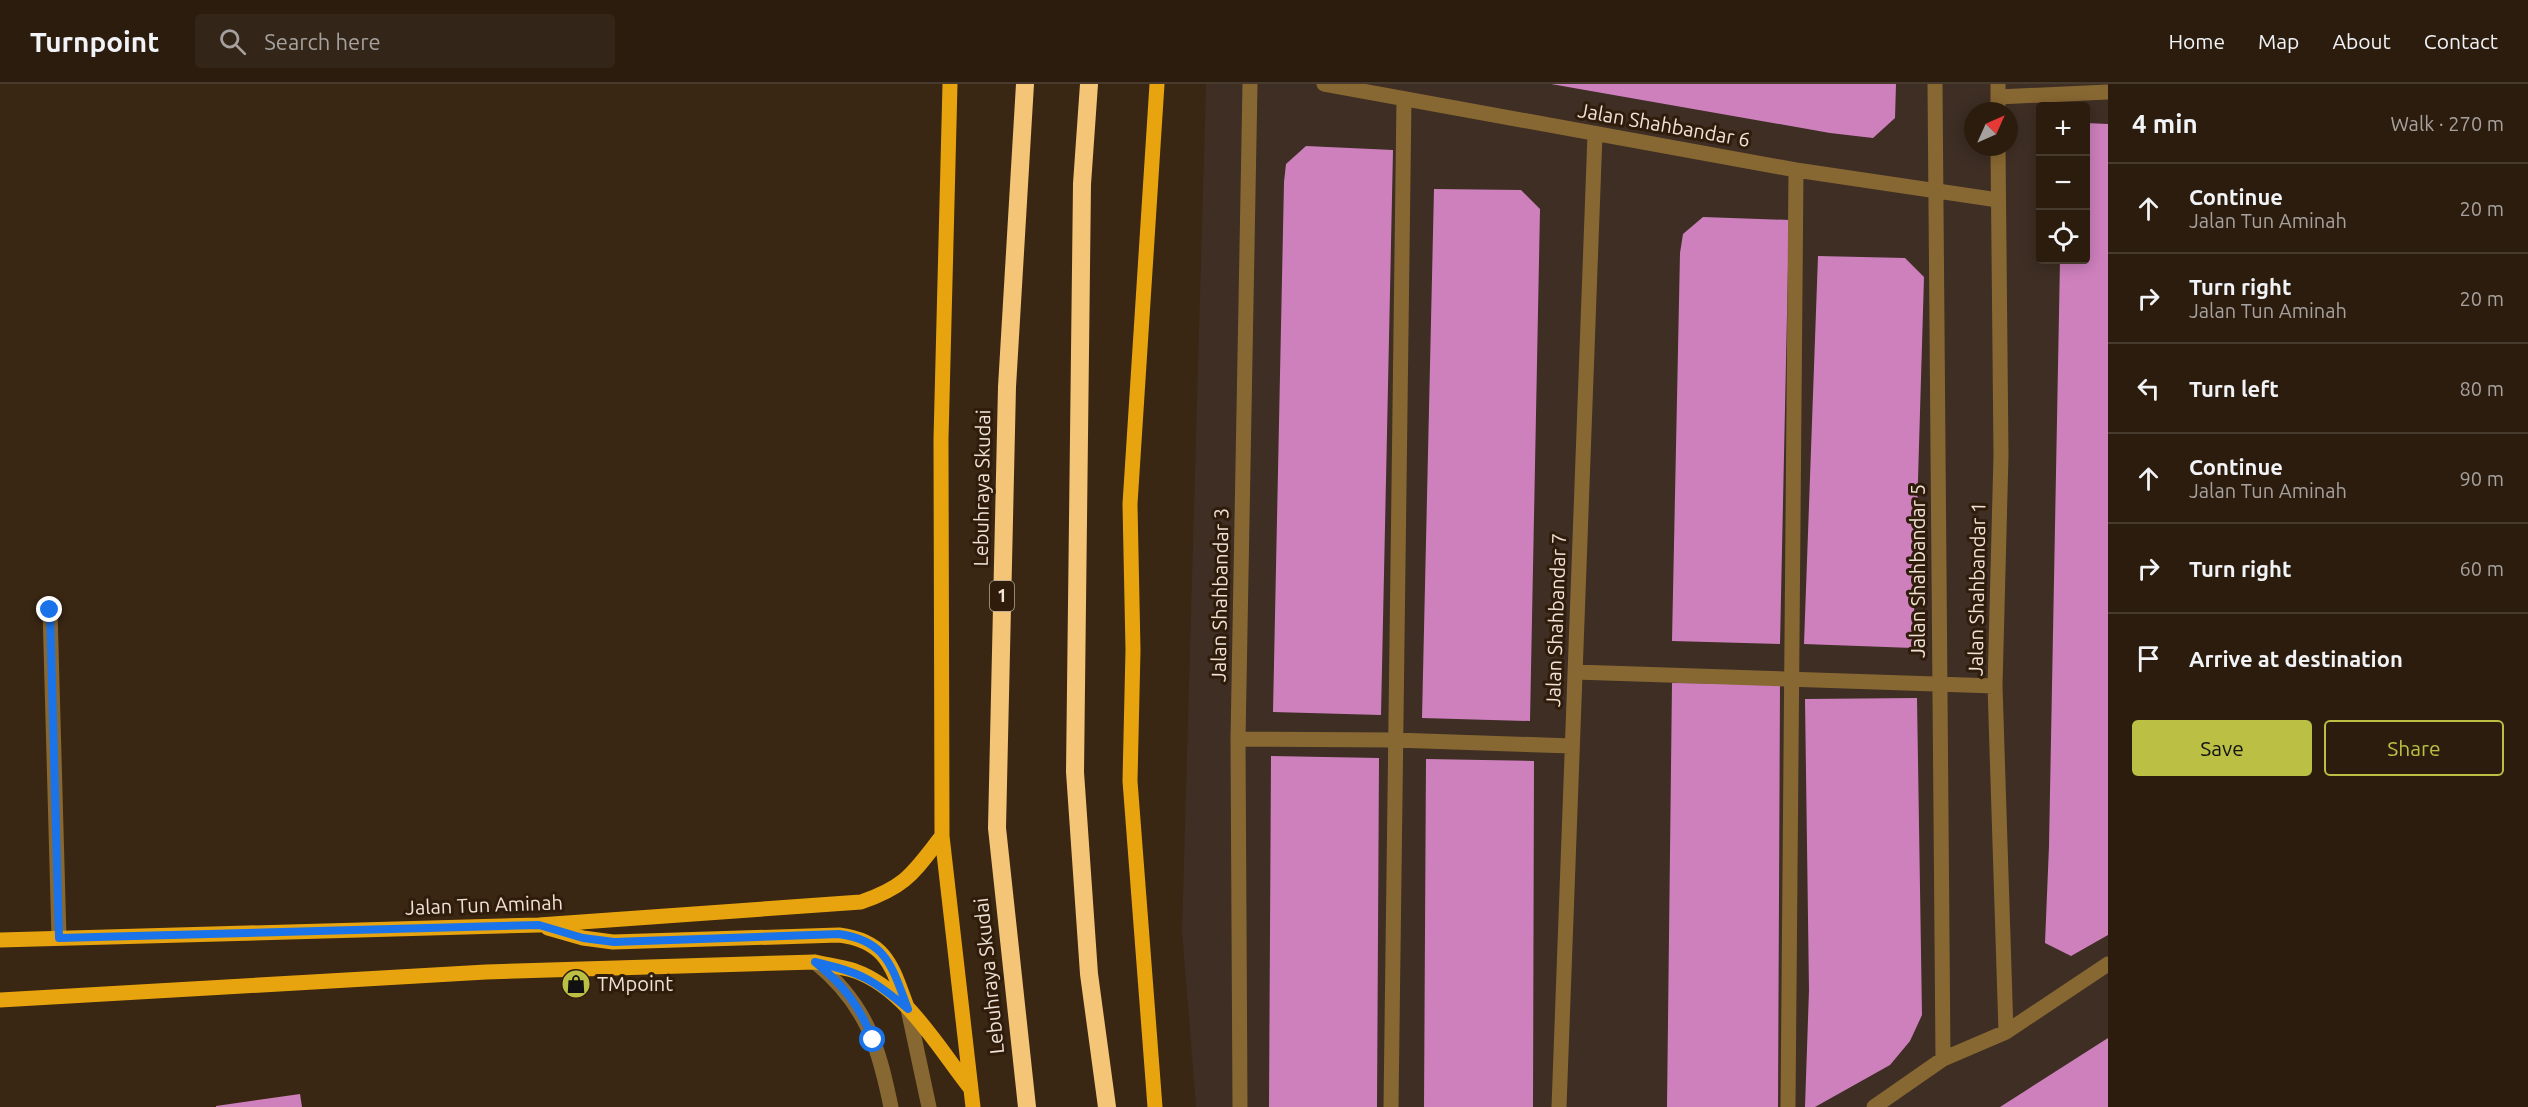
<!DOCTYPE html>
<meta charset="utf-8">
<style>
body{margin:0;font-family:Ubuntu,sans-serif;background:#332517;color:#f1f3f6}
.controls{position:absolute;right:18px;top:18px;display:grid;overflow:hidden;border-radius:6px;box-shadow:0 3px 15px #0003}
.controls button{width:54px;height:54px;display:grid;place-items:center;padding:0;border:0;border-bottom:2px solid #473a2e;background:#2b1c0e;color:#f1f3f6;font:30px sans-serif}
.compass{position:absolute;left:1964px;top:18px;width:54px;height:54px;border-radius:50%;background:#2b1c0e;box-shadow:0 3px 15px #0003;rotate:45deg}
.stop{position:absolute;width:18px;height:18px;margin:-14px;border:4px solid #1a73e8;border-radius:50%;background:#fff}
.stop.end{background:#1a73e8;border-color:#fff;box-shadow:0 2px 6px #0008}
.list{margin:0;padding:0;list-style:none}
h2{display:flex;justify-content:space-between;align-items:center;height:78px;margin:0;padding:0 24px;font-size:26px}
h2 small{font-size:20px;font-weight:400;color:#a6a19e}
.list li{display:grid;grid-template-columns:39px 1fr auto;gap:18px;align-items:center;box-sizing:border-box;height:90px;padding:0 24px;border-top:2px solid #473a2e}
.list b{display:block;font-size:22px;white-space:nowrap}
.list p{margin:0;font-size:20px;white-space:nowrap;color:#a6a19e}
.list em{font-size:20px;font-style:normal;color:#a6a19e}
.actions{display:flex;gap:12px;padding:18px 24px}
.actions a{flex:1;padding:14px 0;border:2px solid #bbc044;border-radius:6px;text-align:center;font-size:21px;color:#bbc044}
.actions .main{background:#bbc044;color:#111}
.icon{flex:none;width:33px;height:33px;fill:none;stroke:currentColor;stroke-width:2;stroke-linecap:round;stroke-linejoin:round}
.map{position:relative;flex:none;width:2108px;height:1023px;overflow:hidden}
header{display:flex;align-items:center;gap:36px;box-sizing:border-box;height:84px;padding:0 30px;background:#2b1c0e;border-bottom:2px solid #473a2e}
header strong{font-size:28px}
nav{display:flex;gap:33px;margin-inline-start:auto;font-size:21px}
.search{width:420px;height:54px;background:#332517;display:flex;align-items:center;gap:15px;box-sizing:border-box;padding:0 21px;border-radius:6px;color:#a6a19e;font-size:22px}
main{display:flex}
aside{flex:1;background:#2b1c0e}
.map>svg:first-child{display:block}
</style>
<header>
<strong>Turnpoint</strong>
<div class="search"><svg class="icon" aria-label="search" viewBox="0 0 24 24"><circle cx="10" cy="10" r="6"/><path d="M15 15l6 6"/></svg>Search here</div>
<nav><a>Home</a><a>Map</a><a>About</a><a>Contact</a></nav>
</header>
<main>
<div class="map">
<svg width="2108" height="1023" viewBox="0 0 2108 1023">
<rect width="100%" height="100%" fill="#392613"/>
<path fill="#3e2e24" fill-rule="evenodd" d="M1206 0H2108V1023H1196L1182 847ZM2040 22H2086V176H2040ZM1973 27H2009V63H1973Z"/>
<path fill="#ce80bd" d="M1551 0H1896L1895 34 1873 54 1830 49Z
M2086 39 2108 40V851L2071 872 2045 859 2049 762 2060 176H2086Z
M1306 62 1393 66 1381 631 1273 628 1284 98 1286 80Z
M1434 105 1521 106 1540 125 1530 637 1422 634Z
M1703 133 1789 136 1780 560 1672 557 1680 169 1683 150Z
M1818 172 1905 174 1924 193 1913 564 1804 560Z
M1672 599 1780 600 1778 1023H1667Z
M1917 614 1922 931 1910 957 1890 981 1815 1023H1805L1809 906 1805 615Z
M1271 672 1379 674 1377 1023H1269Z
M1426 675 1534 677 1533 1023H1424Z
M2108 954V1023H2000L2022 1009Z
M300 1010 302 1023H216V1022Z"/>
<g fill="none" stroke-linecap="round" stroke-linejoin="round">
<path stroke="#886832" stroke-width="15" d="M1324 0 1796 86 1998 116
M1935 0 1943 975
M1998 0V27
M1998 13 2108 8
M1998 63 2001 371 1995 602 2006 948
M50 526 59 854
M1575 588 1995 602
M1238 655 1395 656 1572 662
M815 878C866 920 878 960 891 1023
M908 925 929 1023
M1240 1023 1238 655 1250 0
M1391 1023 1404 15
M1559 1023 1595 50
M1788 1023 1796 86
M1874 1023 1943 975 2006 948 2108 880"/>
<path stroke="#e7a40f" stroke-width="15" d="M950 0 941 355 942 752 973 1023
M548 844 583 854 613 858 839 851C887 857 892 883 907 923
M0 856 539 841 861 818C907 802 913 789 942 752
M0 916 486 888 815 878C828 881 842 883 855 887 906 905 939 965 971 1005
M1155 1023 1130 697 1133 566 1130 420 1157 0"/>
<path stroke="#f4c477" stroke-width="18" d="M1025 0 1007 303 997 744 1027 1023
M1089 0 1082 100 1075 688 1089 890 1107 1023"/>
</g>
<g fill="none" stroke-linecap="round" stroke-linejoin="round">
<path stroke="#1a73e8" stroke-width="8" d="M50 526 59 854 539 841 583 854 614 858 839 850C888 857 892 884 908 925 873 895 859 888 815 878 843 900 860 923 873 956"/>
</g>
<defs>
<g id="shop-disc" transform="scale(1.5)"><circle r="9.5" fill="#bbc044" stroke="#2f1c0a"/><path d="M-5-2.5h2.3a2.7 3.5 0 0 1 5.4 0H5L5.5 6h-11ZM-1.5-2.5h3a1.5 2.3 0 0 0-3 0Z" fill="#111"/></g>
</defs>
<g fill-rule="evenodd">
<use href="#shop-disc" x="576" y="900"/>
</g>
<g text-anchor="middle" stroke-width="6" stroke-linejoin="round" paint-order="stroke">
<rect fill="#2f1c0a" stroke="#b5a79a" stroke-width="1.5" x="990" y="497" width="24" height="30" rx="4.5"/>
<g font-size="18" font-weight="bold" fill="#efe2d7">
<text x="1002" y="518">1</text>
</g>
<g font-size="20" fill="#efe2d7" stroke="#2f1c0a">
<text transform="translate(1664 41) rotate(10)" y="7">Jalan Shahbandar 6</text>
<text transform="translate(982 404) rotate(-89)" y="7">Lebuhraya Skudai</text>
<text transform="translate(1918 487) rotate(-90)" y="7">Jalan Shahbandar 5</text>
<text transform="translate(1977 505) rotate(-89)" y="7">Jalan Shahbandar 1</text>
<text transform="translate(1220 511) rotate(-89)" y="7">Jalan Shahbandar 3</text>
<text transform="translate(1556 536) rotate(-88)" y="7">Jalan Shahbandar 7</text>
<text transform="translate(484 821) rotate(-2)" y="7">Jalan Tun Aminah</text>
<text transform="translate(989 892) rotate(-96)" y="7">Lebuhraya Skudai</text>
</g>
<g font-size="20" fill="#efe2d7" stroke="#2f1c0a" text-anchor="start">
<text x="597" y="907">TMpoint</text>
</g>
</g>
</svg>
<div class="controls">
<button>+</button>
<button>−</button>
<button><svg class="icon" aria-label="locate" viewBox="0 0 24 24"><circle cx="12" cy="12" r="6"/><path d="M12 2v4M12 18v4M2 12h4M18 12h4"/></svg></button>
</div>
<svg class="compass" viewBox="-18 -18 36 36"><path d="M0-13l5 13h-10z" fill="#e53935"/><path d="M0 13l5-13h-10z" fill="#a6a19e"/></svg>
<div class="stop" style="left:873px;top:956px"></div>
<div class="stop end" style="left:50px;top:526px"></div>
</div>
<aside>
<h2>4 min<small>Walk · 270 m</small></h2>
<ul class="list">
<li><svg class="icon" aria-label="ahead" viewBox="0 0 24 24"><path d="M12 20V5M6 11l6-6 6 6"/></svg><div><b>Continue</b><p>Jalan Tun Aminah</p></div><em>20 m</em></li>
<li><svg class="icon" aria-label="right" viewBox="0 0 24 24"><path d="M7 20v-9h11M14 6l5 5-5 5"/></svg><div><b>Turn right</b><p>Jalan Tun Aminah</p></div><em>20 m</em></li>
<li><svg class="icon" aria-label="left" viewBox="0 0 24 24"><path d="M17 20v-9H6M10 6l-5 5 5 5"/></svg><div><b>Turn left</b></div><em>80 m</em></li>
<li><svg class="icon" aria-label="ahead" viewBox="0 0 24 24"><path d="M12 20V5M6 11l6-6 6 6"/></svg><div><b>Continue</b><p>Jalan Tun Aminah</p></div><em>90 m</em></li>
<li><svg class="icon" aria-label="right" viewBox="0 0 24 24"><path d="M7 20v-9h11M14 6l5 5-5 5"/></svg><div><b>Turn right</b></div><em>60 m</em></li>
<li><svg class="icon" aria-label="arrive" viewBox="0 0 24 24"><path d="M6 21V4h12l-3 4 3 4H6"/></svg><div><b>Arrive at destination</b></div></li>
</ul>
<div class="actions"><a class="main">Save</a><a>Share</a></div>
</aside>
</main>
